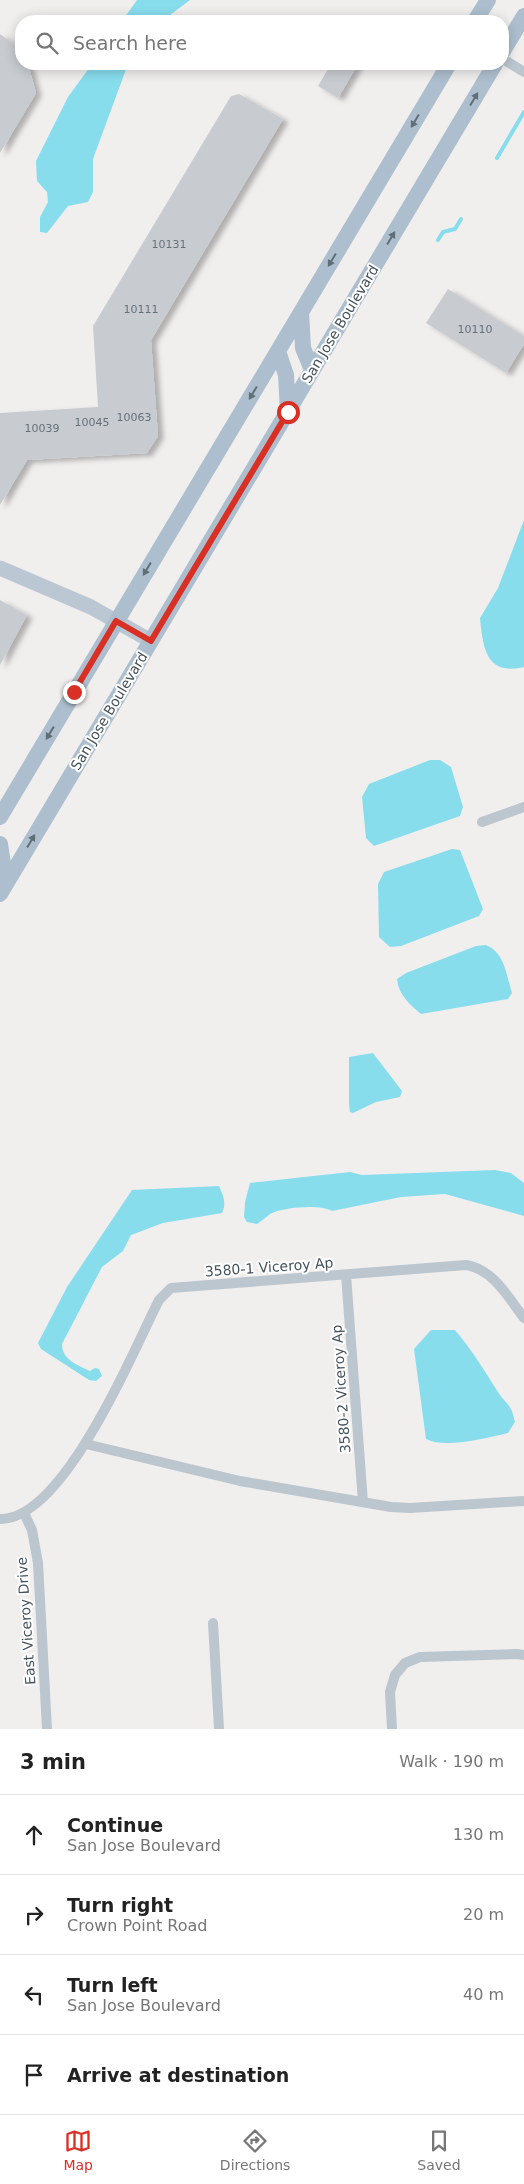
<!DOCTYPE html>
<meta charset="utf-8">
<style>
body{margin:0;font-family:"DejaVu Sans",sans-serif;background:#f6f6f6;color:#222}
.stop{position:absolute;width:15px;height:15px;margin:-11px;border:4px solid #d93025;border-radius:50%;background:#fff}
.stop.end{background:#d93025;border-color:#fff;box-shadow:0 1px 5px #0008}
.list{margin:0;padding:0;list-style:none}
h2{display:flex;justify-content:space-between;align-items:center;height:65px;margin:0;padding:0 20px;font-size:21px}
h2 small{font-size:16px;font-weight:400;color:#767676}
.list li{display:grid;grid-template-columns:32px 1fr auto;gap:15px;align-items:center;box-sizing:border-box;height:80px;padding:0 20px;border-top:1px solid #e0e0e0}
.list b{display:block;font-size:19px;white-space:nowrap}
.list p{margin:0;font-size:16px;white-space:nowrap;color:#767676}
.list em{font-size:16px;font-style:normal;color:#767676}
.icon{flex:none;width:28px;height:28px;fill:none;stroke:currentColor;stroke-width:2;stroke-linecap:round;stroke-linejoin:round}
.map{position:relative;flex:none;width:524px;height:1729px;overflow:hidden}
.search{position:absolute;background:#fff;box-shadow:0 2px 12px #0003;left:15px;right:15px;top:15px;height:55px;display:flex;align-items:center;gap:12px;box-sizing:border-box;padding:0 18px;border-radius:20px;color:#767676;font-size:19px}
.sheet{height:385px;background:#fff}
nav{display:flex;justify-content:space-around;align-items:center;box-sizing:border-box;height:70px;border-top:1px solid #e0e0e0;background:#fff;font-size:14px;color:#767676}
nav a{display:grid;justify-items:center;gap:2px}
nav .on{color:#d93025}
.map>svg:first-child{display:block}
</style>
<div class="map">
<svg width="524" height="1729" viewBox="0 0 524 1729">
<defs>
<filter id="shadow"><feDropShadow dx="5.5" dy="3" stdDeviation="2.5" flood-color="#0004"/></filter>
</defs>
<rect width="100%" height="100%" fill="#f1eeee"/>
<path fill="#88dded" d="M137 0H190L162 21H122Z
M92 64H128L93 159V192L88 202 68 206 47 233 40 232V217L48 202 47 192 37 181 36 161 68 97Z
M524 520V667C486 676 483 648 480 618L498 588Z
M430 760H440L451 767 463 807 460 816 374 846 366 838 362 797 369 784Z
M452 849 460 850 483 909 479 916 401 946 390 947 379 937 378 884 384 872Z
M486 945C505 953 506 974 512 993L508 999 421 1014C410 1005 398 994 397 979L406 973 476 946Z
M373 1053 402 1091 400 1097 376 1102 353 1113 350 1112 349 1104V1057Z
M495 1170 511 1173 524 1183V1216L445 1194 401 1197 332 1211C320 1204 283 1207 270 1214 266 1217 262 1221 257 1224L247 1222 244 1217 245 1202 250 1183 350 1172 362 1175Z
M219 1186C223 1195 227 1203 222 1213L163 1223 131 1235 123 1251 102 1267 62 1344C62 1360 78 1365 90 1371L95 1368 99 1369 102 1376 96 1381 89 1380 41 1349 38 1343 67 1287 132 1190Z
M431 1330H455C472 1350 484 1370 498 1392 506 1405 511 1402 515 1422L508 1433C487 1438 445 1449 426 1439L414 1349Z"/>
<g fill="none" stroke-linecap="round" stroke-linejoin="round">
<path stroke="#88dded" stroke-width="4" d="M497 158 524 112
M438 240 443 232 455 229 461 219"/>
</g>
<path fill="#c8ccd1" filter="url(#shadow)" d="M0 34 21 49V64H28L36 93 0 153Z
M331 64H358L338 98 318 86Z
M239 94 283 119 151 340 158 436 147 453 27 460 0 505V413L98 407 93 326 231 96Z
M448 289 524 336V344L506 373 426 323Z
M0 600 27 615 0 665Z"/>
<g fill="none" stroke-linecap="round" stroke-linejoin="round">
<path stroke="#bcc6ce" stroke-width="10" d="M503 59 524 72
M482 822 524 807
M346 1275 363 1502
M86 1444 240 1481 391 1507 410 1508 524 1501
M24 1513 32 1530 38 1563 47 1729
M0 1519C64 1520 133 1351 159 1300L171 1288 466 1265C493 1269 508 1297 524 1318
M213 1623 219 1729
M392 1729 390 1692 395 1675 405 1663 420 1657 517 1654 524 1655"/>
<path stroke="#bbc8d3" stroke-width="15" d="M0 568 91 607 151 641"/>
<path stroke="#adbfce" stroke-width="16" d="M475 21 488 0
M503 51 524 16
M301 312 303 348 312 370
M278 351 286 375 288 412
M0 817 449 64
M0 844 6 883
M0 894 495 64"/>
</g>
<defs><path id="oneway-solid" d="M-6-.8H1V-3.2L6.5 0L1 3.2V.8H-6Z" transform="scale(1.25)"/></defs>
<g fill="#606e78">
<use href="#oneway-solid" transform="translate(474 99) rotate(-59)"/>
<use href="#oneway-solid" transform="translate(415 121) rotate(121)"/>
<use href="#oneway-solid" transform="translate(391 238) rotate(-59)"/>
<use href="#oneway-solid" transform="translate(332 260) rotate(121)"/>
<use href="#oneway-solid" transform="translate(253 393) rotate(121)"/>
<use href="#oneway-solid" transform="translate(147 569) rotate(121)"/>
<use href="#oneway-solid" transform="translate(50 733) rotate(121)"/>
<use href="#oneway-solid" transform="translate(31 841) rotate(-59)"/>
</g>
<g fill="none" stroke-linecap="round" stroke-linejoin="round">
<path stroke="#d93025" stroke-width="6" d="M74 692 116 621 151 641 288 412"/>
</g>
<g text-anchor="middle" stroke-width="4" stroke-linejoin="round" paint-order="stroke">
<g font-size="11" fill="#667179">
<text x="169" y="248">10131</text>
<text x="141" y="313">10111</text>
<text x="475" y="333">10110</text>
<text x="134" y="421">10063</text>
<text x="92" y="426">10045</text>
<text x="42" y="432">10039</text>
</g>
<g font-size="14" fill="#46535c" stroke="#fff">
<text transform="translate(340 324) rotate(-59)" y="5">San Jose Boulevard</text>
<text transform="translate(109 711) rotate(-59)" y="5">San Jose Boulevard</text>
<text transform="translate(269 1267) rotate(-4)" y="5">3580-1 Viceroy Ap</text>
<text transform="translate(341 1389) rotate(-94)" y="5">3580-2 Viceroy Ap</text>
<text transform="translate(26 1621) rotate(-94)" y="5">East Viceroy Drive</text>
</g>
</g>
</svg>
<div class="stop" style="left:288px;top:412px"></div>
<div class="stop end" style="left:74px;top:692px"></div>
<div class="search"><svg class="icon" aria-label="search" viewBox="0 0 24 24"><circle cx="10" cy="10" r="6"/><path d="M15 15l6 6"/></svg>Search here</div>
</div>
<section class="sheet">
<h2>3 min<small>Walk · 190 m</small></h2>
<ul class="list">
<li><svg class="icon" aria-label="ahead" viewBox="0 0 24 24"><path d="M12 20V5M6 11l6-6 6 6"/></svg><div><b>Continue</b><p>San Jose Boulevard</p></div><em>130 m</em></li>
<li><svg class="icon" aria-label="right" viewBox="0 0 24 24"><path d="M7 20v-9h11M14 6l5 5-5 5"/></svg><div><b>Turn right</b><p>Crown Point Road</p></div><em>20 m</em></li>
<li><svg class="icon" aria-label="left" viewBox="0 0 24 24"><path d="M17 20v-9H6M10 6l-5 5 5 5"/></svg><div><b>Turn left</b><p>San Jose Boulevard</p></div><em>40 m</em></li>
<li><svg class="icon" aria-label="arrive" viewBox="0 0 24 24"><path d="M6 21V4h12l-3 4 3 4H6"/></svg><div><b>Arrive at destination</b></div></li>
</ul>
</section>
<nav>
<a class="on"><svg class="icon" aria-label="map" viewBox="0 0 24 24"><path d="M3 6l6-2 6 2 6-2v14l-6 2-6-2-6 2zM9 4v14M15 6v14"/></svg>Map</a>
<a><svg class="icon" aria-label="directions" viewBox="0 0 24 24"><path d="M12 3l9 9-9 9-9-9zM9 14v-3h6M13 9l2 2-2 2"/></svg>Directions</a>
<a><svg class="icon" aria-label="saved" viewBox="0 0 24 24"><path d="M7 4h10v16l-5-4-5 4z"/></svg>Saved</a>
</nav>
